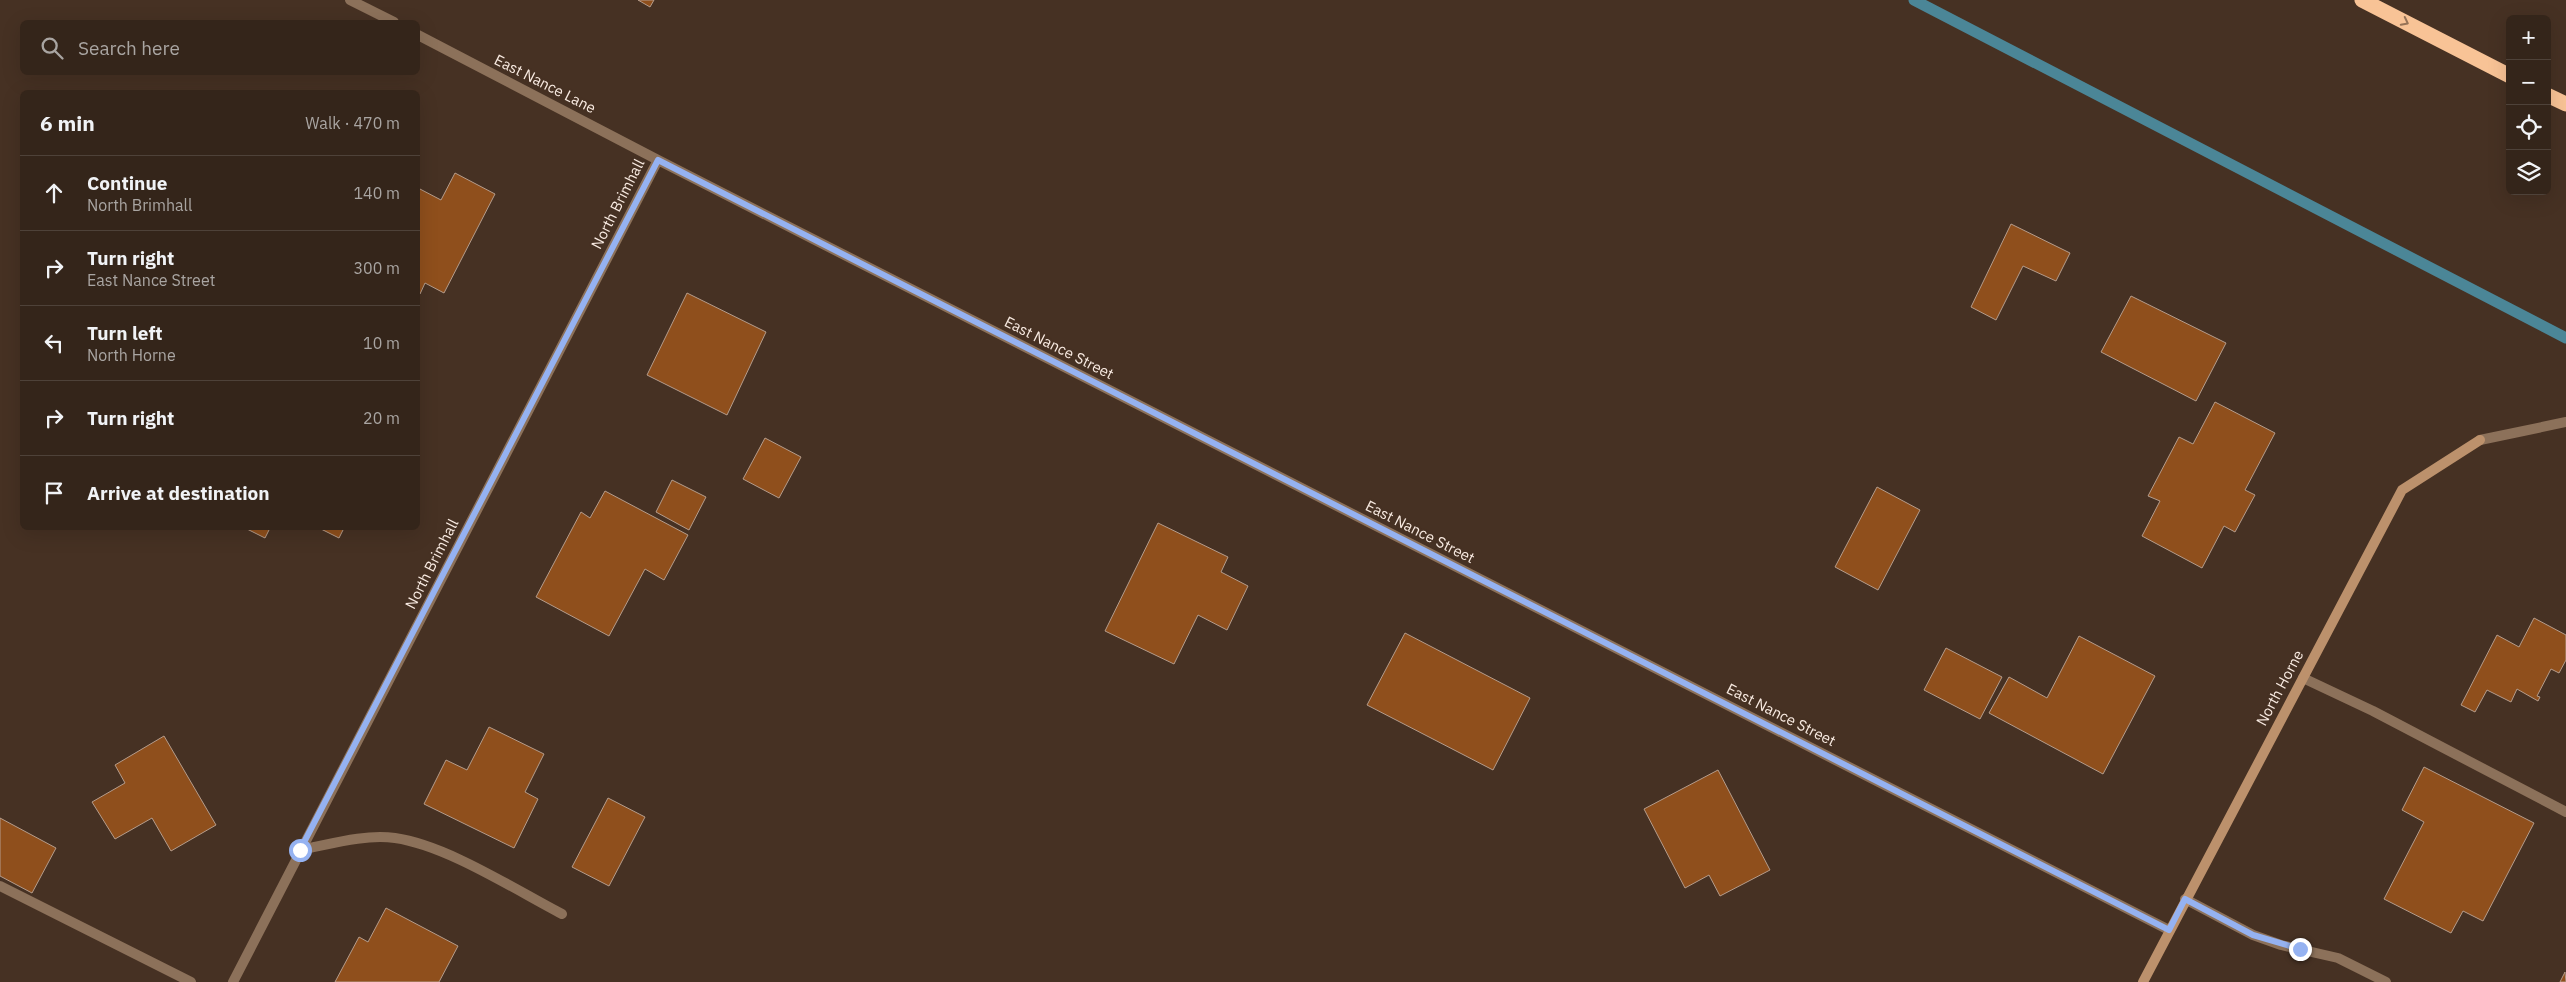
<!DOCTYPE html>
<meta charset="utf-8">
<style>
body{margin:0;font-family:"IBM Plex Sans",sans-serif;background:#3f3127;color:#f1f3f6}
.controls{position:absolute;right:15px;top:15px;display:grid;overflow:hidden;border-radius:8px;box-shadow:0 5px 20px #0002}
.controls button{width:45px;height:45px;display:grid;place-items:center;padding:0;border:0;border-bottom:1px solid #4e4239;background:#34251a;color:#f1f3f6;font:25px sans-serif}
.stop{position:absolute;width:15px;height:15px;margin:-11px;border:4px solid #95b2f1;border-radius:50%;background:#fff}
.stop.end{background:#95b2f1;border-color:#fff;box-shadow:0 1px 5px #0008}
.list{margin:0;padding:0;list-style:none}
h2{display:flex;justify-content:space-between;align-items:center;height:65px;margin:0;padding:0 20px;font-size:21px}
h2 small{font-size:16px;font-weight:400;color:#a9a5a2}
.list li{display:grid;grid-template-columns:32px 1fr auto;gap:15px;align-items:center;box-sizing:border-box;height:75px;padding:0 20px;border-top:1px solid #4e4239}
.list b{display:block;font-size:19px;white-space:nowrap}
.list p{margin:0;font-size:16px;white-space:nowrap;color:#a9a5a2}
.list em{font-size:16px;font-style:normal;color:#a9a5a2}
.icon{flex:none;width:28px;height:28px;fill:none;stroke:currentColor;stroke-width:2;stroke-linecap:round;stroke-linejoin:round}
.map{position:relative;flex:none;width:2566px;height:982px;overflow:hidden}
.search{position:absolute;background:#34251a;box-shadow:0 5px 20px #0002;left:20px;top:20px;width:400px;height:55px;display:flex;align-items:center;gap:12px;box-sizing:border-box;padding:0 18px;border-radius:8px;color:#a9a5a2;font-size:19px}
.panel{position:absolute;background:#34251a;box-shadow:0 5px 20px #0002;left:20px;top:90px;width:400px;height:440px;border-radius:8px}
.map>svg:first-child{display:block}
</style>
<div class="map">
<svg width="2566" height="982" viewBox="0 0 2566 982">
<rect width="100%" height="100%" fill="#463123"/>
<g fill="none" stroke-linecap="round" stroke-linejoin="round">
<path stroke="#4b8697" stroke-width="11" d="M1914 0 2566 338"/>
</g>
<path fill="#8f4f1c" stroke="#b59c8b" d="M638 0H654L650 7Z
M455 173 495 194 444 293 425 283 420 294 418 293V188L441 200Z
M2011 224 2070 253 2056 281 2023 266 1996 320 1971 307Z
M687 293 766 332 727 415 647 375Z
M2131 296 2226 343 2196 401 2101 352Z
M2215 402 2275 433 2245 490 2255 495 2235 532 2224 526 2202 568 2142 536 2160 501 2148 496 2179 437 2193 444Z
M765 438 801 457 779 498 743 479Z
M672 480 706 497 689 530 656 512Z
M1877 487 1920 510 1878 590 1835 567Z
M605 491 688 535 664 580 645 569 609 636 536 597 581 512 590 518Z
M1158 523 1228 557 1221 572 1248 586 1227 630 1198 615 1174 664 1105 631Z
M245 528H270L265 538Z
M319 528H344L339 538Z
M2534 618 2566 635V660L2559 673 2551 669 2537 696 2540 697 2538 701 2517 689 2511 702 2487 690 2475 712 2461 705 2497 635 2519 647Z
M1405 633 1530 698 1493 770 1367 705Z
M2079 636 2155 676 2103 774 1989 713 2009 677 2047 698Z
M1946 648 2002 677 1980 719 1924 690Z
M489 727 544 754 525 792 538 799 514 848 424 804 446 760 467 770Z
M164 736 216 825 171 851 152 818 115 839 92 802 125 783 115 765Z
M2424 767 2534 823 2483 921 2463 911 2451 933 2384 899 2424 822 2402 810Z
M1718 770 1770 870 1720 896 1709 875 1685 888 1644 809Z
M608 798 645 817 609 886 572 867Z
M0 818 56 848 32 893 0 876Z
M386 908 458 946 439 982H335L359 937 368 942Z
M2565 972 2566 982H2560Z"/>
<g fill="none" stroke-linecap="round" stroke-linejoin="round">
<path stroke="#8c715a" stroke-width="10" d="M2303 678 2373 711 2566 812
M300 850C331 844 364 834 395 838 446 845 514 889 562 914
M0 886 191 982
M2185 899 2253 935 2281 945 2338 958 2386 982"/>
<path stroke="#8c715a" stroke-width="10" d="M350 0 394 22
M418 35 658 160 2169 930
M2480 440 2566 422
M233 982 658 160"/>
<path stroke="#bc916c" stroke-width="10" d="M2143 982 2402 490 2480 440"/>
<path stroke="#f8c396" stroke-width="15" d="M2362 0 2510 76
M2547 95 2566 104"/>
</g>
<defs><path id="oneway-chevron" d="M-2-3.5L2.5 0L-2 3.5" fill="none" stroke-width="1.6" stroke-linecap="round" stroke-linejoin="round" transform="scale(1.25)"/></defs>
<use stroke="#967357" href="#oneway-chevron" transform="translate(2405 22) rotate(27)"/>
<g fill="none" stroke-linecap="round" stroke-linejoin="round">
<path stroke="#95b2f1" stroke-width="6" d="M300 850 658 160 2169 930 2185 899 2253 935 2300 949"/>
</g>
<g text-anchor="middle" stroke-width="4" stroke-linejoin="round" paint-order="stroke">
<g font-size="15" fill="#f9ebe2" stroke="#463123">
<text transform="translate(545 84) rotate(27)" y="5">East Nance Lane</text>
<text transform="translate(618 204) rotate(-63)" y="5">North Brimhall</text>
<text transform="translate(1059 348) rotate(27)" y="5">East Nance Street</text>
<text transform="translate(1420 532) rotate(27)" y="5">East Nance Street</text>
<text transform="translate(432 564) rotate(-63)" y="5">North Brimhall</text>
<text transform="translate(2280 688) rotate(-62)" y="5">North Horne</text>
<text transform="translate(1781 715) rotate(27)" y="5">East Nance Street</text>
</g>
</g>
</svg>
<div class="controls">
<button>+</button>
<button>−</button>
<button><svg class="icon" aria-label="locate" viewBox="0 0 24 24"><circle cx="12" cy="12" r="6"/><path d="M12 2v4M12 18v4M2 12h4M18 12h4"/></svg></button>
<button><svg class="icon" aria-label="layers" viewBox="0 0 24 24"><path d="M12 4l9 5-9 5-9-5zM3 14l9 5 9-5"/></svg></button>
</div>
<div class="stop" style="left:300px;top:850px"></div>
<div class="stop end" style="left:2300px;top:949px"></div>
<div class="search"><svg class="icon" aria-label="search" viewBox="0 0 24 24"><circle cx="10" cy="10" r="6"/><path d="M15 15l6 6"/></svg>Search here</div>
<section class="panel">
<h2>6 min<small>Walk · 470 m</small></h2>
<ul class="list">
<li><svg class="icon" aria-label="ahead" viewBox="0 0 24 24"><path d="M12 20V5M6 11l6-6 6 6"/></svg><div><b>Continue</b><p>North Brimhall</p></div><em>140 m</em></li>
<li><svg class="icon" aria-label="right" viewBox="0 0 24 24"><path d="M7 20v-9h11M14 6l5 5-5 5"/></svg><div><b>Turn right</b><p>East Nance Street</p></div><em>300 m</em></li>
<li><svg class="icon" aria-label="left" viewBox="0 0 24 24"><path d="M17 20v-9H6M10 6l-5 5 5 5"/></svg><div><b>Turn left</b><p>North Horne</p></div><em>10 m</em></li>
<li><svg class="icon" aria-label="right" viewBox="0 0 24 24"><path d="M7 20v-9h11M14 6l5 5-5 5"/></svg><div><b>Turn right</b></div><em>20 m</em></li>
<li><svg class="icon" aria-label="arrive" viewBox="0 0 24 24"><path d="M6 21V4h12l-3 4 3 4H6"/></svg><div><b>Arrive at destination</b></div></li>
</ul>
</section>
</div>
